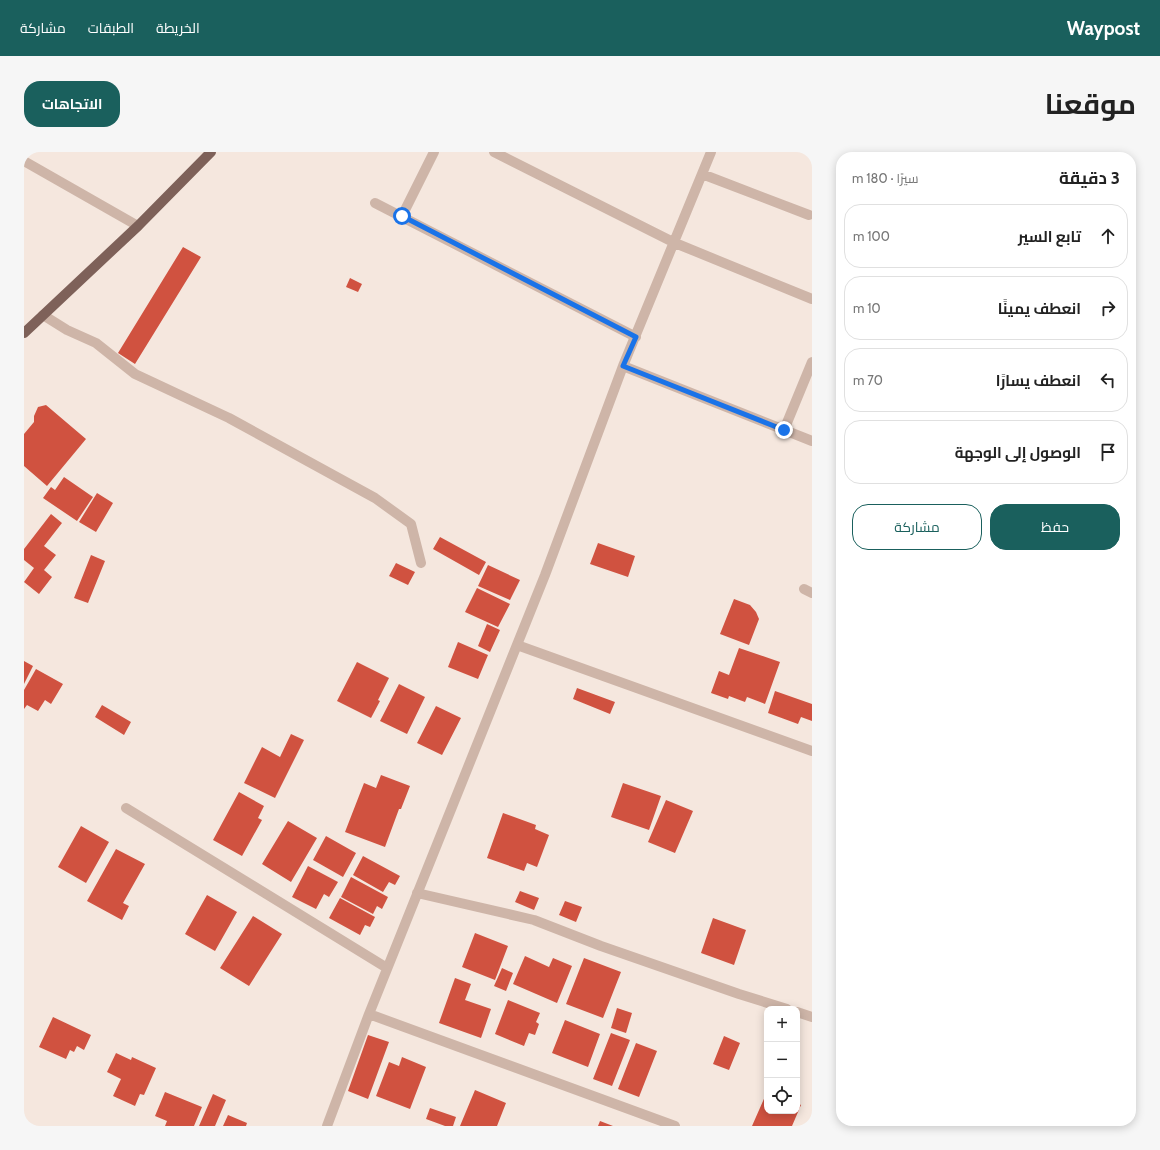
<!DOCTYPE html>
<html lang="ar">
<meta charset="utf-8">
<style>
body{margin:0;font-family:Cabin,Cairo,sans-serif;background:#f6f6f6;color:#222;direction:rtl}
.controls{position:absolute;right:12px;bottom:12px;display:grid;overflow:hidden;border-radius:8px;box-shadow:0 2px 10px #0003}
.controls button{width:36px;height:36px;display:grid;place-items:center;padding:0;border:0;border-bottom:1px solid #e0e0e0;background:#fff;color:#222;font:20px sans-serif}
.stop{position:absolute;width:12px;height:12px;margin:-9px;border:3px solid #1a73e8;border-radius:50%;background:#fff}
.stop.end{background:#1a73e8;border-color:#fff;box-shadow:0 1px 4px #0008}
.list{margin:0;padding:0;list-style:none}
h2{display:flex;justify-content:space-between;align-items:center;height:52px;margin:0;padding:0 16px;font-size:17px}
h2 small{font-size:13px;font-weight:400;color:#767676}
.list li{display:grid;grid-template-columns:26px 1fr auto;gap:12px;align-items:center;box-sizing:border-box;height:64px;margin:0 8px 8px;padding:0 8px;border:1px solid #e0e0e0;border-radius:16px}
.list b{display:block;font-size:15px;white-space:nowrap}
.list em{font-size:13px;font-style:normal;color:#767676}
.actions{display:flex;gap:8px;padding:12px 16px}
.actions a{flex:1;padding:9px 0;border:1px solid #1a605d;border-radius:16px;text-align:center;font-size:14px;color:#1a605d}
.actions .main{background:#1a605d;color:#fff}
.icon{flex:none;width:22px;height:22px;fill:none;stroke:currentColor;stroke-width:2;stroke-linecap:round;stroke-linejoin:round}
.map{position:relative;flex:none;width:788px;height:974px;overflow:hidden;direction:ltr;border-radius:16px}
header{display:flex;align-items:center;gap:24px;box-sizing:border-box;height:56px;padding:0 20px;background:#1a605d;color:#fff}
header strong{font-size:19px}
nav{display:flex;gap:22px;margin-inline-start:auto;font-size:14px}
.intro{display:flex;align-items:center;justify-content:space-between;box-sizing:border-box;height:96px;padding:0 24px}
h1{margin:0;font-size:28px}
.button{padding:10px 18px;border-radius:16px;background:#1a605d;color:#fff;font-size:14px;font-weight:700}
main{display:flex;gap:24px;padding:0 24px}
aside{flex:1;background:#fff;border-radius:16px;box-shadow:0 2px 10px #0003}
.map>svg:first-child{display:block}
</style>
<header>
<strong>Waypost</strong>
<nav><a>الخريطة</a><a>الطبقات</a><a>مشاركة</a></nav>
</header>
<div class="intro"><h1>موقعنا</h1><a class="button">الاتجاهات</a></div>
<main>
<aside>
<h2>3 دقيقة<small>سيرًا · 180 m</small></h2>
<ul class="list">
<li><svg class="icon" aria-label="ahead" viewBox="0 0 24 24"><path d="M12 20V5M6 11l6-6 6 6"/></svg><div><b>تابع السير</b></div><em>100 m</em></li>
<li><svg class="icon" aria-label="right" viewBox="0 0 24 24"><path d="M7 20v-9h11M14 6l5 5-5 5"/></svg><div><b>انعطف يمينًا</b></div><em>10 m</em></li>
<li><svg class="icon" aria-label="left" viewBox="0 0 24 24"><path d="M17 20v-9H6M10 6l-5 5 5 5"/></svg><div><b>انعطف يسارًا</b></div><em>70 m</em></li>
<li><svg class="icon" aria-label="arrive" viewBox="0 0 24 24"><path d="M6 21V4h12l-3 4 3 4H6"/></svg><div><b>الوصول إلى الوجهة</b></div></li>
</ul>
<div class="actions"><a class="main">حفظ</a><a>مشاركة</a></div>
</aside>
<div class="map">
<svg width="788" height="974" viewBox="0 0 788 974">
<rect width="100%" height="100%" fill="#f5e7de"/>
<path fill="#d05240" d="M159 95 177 105 111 212 94 201Z
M326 126 338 132 334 140 322 135Z
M22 253 62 287 23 334 0 314V282L10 270V264L14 255Z
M40 325 69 345 53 369 19 346 27 335 31 338Z
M73 341 89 351 72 380 55 370Z
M27 362 38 371 20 394 32 403 20 418 28 425 15 442 0 430 10 416 0 408V397Z
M416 385 462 410 455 423 409 397Z
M574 391 611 404 604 425 566 412Z
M67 403 81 409 64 451 50 446Z
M372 411 391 420 384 433 365 424Z
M464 413 496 428 486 448 454 434Z
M453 436 486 452 474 475 441 460Z
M710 447 726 453 732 460 735 467 725 493 696 482Z
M463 472 476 478 466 500 454 494Z
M434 490 464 503 454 527 424 515Z
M715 496 756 510 741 552 723 545 721 550 705 544 704 547 687 541 695 519 705 523Z
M0 509 9 514 0 532Z
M333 510 365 526 354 548 356 549 347 566 313 549Z
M12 517 39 532 27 552 21 548 14 559 3 553 0 557V538Z
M375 532 401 545 383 582 356 569Z
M553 536 591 550 586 562 549 547Z
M751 539 788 552V569L777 565 774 572 744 561Z
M78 553 107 570 100 583 71 565Z
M412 554 437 566 418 603 393 591Z
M267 582 280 588 251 646 220 631 238 595 256 605Z
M357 623 386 634 377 657H375L361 695 321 680 340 631 352 636Z
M599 631 637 644 625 678 587 665Z
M215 640 240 654 234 666 238 668 218 704 189 688Z
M642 648 669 659 651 701 624 690Z
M479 661 512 673 511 677 525 683 513 715 503 711 500 719 463 706Z
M264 669 293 686 267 730 238 712Z
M57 674 85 690 62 731 34 715Z
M302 684 332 701 319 725 289 708Z
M92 697 121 712 99 751 105 754 98 768 63 749Z
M339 704 376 724 371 733 365 730 359 740 329 723Z
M284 714 314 730 305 745 300 742 292 757 268 745Z
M327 725 364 745 358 757 353 754 349 762 317 745Z
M496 739 515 746 510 758 491 750Z
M183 743 213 760 191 799 161 782Z
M316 746 351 765 346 775 341 773 336 783 305 766Z
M541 749 558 755 552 770 535 763Z
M229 764 258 782 225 834 196 816Z
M689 766 722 778 710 813 677 801Z
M451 781 484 794 471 828 438 815Z
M501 804 525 815 529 806 548 814 533 851 489 832Z
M560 806 597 820 579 866 542 852Z
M478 816 489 821 482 839 470 834Z
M431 826 447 832 441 848 467 857 457 886 415 871Z
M484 848 516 861 512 870 515 872 511 883 505 881 500 894 471 882Z
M593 856 608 861 602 881 587 876Z
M29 865 67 883 60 898 53 894 50 900 46 898 42 907 15 895Z
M541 868 576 882 564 915 528 901Z
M587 881 606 888 588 934 569 927Z
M344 883 365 890 344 947 324 939Z
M700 884 716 891 705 918 689 912Z
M612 891 633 899 615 945 594 937Z
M92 901 107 908 108 905 132 916 120 943 116 942 111 954 89 944 97 927 83 920Z
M378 905 402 915 386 957 352 944 365 910 375 914Z
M451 938 482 951 473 974H436Z
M141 940 178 955 170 974H141L143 969 131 964Z
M743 940V959H773V951L777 953 768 974H728Z
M189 942 202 948 191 974H175Z
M406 956 432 965 429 974H421L402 967Z
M204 963 223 971 222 974H199Z
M576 969 589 974H574Z"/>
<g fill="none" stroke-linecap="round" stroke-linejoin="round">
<path stroke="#ceb5a8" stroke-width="10" d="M470 0 651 91 788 147
M0 9 114 74
M678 22 785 63
M351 51 612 185
M378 64 410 0
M19 163 43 178 72 191 111 222 205 266 351 346 387 372 397 411
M599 214 788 289
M760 278 788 210
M780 437 788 441
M493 493 788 599
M102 656 363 816
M393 741 510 768 577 794 715 842 763 857
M773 860 788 865
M345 862 651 974
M303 974 345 862 521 423 599 214 687 0"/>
<path stroke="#7e6159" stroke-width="10" d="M0 181 114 74 187 0"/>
</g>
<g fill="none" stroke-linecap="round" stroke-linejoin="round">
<path stroke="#1a73e8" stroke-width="5" d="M378 64 612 185 599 214 760 278"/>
</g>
</svg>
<div class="controls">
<button>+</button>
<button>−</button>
<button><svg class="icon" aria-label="locate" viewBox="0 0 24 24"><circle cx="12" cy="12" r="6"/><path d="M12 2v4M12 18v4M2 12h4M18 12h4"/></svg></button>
</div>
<div class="stop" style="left:378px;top:64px"></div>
<div class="stop end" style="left:760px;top:278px"></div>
</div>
</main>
